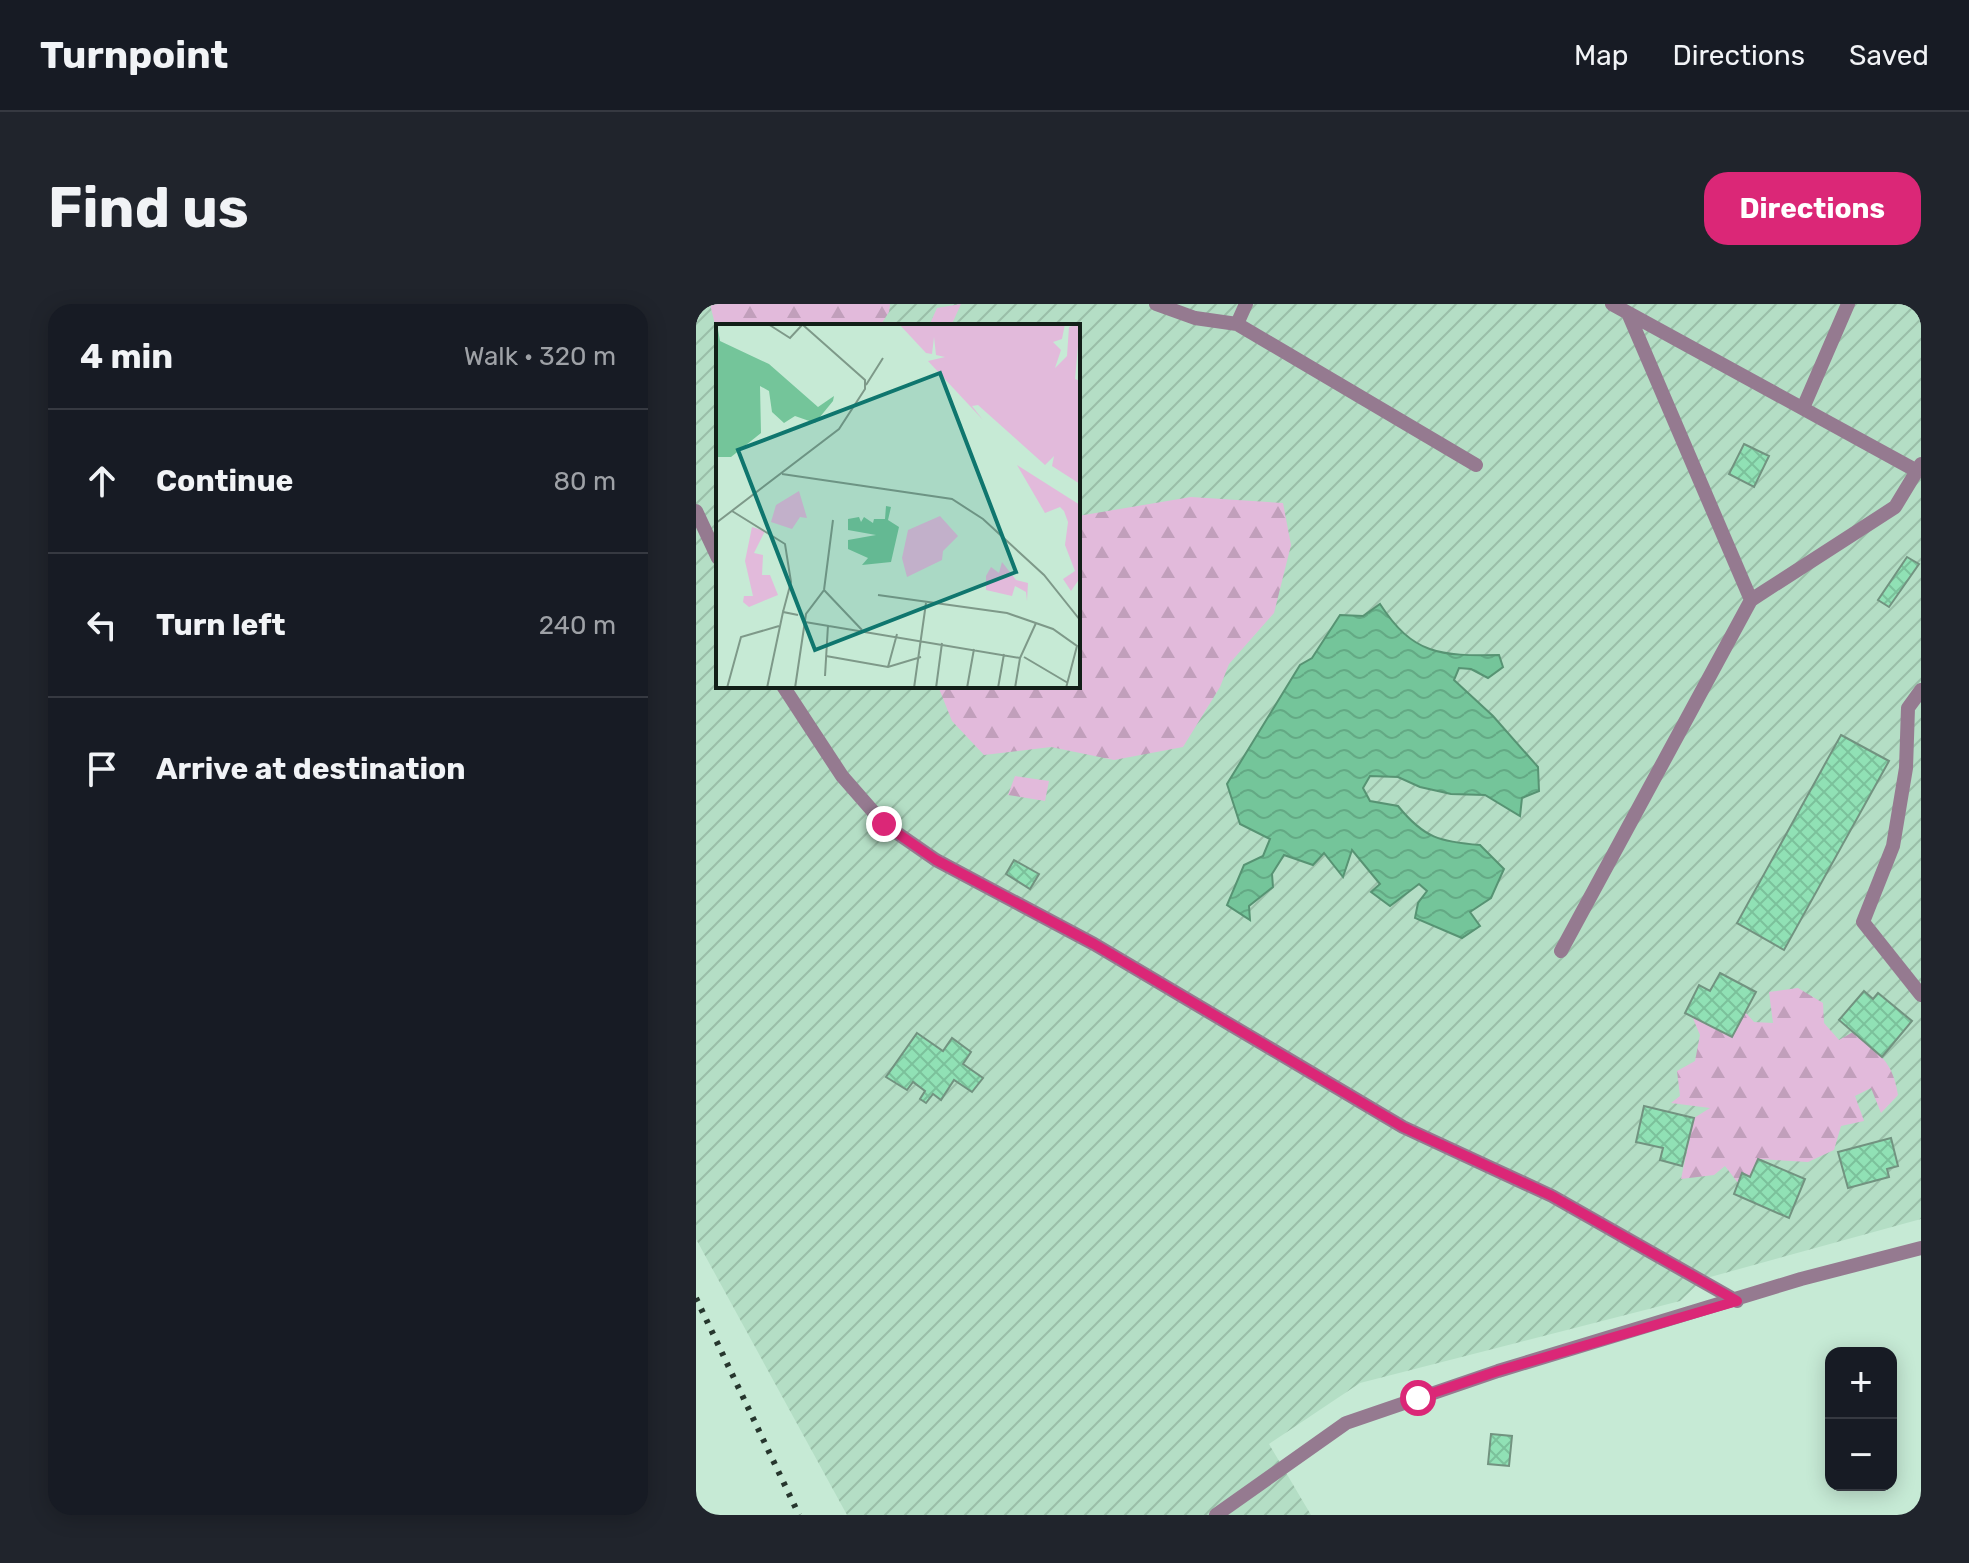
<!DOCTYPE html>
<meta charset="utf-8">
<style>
body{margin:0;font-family:Rubik,sans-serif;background:#20242c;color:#f1f3f6}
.controls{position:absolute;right:24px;bottom:24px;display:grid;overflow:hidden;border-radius:16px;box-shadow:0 4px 20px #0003}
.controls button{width:72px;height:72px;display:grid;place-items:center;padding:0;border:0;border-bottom:2px solid #363941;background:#171b24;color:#f1f3f6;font:40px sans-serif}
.stop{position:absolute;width:24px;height:24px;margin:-18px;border:6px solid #db2777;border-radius:50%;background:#fff}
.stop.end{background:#db2777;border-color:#fff;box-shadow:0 2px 8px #0008}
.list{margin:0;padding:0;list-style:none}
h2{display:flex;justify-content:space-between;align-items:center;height:104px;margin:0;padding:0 32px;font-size:34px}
h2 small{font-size:26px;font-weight:400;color:#9ea1a6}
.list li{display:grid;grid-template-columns:52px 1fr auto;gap:24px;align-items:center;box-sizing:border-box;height:144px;padding:0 32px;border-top:2px solid #363941}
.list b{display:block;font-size:30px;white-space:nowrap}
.list em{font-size:26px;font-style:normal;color:#9ea1a6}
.icon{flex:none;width:44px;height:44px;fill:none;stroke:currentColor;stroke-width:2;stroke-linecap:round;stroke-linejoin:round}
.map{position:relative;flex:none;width:1225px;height:1211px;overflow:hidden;border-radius:24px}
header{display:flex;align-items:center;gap:48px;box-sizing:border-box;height:112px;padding:0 40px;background:#171b24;border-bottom:2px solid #363941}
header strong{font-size:38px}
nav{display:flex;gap:44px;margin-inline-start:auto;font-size:28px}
.intro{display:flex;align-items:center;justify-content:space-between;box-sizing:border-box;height:192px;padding:0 48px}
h1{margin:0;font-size:56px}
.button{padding:20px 36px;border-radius:24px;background:#db2777;color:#fff;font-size:28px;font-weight:700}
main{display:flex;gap:48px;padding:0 48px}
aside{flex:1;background:#171b24;border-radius:24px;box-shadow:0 4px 20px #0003}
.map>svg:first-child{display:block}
</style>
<header>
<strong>Turnpoint</strong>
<nav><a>Map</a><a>Directions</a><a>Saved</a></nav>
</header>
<div class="intro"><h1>Find us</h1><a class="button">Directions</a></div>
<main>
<aside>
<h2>4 min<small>Walk · 320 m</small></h2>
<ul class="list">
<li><svg class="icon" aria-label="ahead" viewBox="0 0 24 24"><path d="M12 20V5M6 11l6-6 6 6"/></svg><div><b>Continue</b></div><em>80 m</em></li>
<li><svg class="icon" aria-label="left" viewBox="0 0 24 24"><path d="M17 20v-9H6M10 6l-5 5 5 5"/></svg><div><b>Turn left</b></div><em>240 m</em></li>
<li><svg class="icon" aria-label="arrive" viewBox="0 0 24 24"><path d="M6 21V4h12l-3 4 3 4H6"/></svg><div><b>Arrive at destination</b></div></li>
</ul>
</aside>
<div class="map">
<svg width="1225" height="1211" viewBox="0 0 1225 1211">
<defs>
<pattern id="industrial-furrows" width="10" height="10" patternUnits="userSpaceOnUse" patternTransform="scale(2)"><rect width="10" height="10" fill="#b4dec5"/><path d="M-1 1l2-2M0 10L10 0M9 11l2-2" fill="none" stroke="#9abea8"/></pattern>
<pattern id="forest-firs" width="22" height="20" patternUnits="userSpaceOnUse" patternTransform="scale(2)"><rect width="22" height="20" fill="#e2badb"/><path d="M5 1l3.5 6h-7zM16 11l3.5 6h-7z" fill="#c19fbb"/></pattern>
<pattern id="water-waves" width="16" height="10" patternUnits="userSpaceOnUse" patternTransform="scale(2)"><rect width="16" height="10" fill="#74c59a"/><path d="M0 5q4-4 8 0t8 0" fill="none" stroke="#63a984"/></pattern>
<pattern id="building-cross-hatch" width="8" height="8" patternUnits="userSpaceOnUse" patternTransform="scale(2)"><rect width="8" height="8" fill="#90e1b5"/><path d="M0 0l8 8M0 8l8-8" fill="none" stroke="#7bc19b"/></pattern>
</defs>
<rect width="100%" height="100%" fill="#c6ead5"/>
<path fill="url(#industrial-furrows)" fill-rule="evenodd" d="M0 0H1225V915L1007 975 984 997 664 1079 573 1140 615 1211H151L0 935ZM22 22H382V382H22Z"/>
<path fill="url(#forest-firs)" d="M14 0H194L193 8 184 22H22V33Z
M265 0 255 22H233L241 4Z
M495 193 587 199 595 241 578 309 533 360 524 383 487 443 418 456 355 443 288 451 256 417 242 382H382V212Z
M319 472 353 477 349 497 312 491Z
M1102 684 1127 699 1128 719 1143 736 1157 728C1183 750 1197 757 1202 791L1185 809 1175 784 1159 792 1168 817 1145 822 1138 846 1112 858 1062 855 1054 873 1047 870 1042 879 1029 862 1018 871 985 875 998 814 1014 804 975 799 984 792 981 767 999 757 1004 731 996 712 1036 733 1049 708 1058 718 1077 719 1073 688Z"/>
<path fill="url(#water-waves)" stroke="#579373" stroke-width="2" d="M684 300C717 351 744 352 803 351L807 363 792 374 775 365 763 364 758 376 797 412 842 463 843 487 826 494 824 512 789 491 755 490 724 483 702 473 674 472 667 484 674 497 702 502C728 534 744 538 784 541L808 565 795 594 774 608 784 622 766 634 719 614 722 599 731 587 723 580 694 602 675 588 684 580 656 546 647 573 628 549 617 561 588 551 576 570 577 583 553 602 554 616 531 601 548 561 567 552 574 535 544 520 531 480 604 361 616 354 644 311 667 312Z"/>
<path fill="url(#building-cross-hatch)" stroke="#729380" stroke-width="2" d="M1048 140 1073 152 1058 183 1033 170Z
M1211 253 1223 260 1193 303 1182 296Z
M1145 431 1193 457 1088 646 1041 619Z
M318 556 343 570 334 585 310 570Z
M1024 669 1060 688 1036 733 989 709 1003 681 1014 687Z
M1168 687 1177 695 1182 689 1216 717 1186 753 1143 716Z
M221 729 247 747 256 734 275 748 267 760 287 774 276 788 258 776 245 796 237 790 230 799 224 795 229 787 217 778 211 786 190 773Z
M948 802 998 814 986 862 964 856 967 844 940 838Z
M1195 834 1202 862 1191 865 1193 873 1152 884 1142 848Z
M1062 855 1109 875 1093 914 1038 890 1046 869 1054 873Z
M795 1130 816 1132 813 1162 792 1160Z"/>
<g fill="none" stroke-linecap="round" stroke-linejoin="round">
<path stroke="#957a90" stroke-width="14" d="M460 0 499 14 541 20 780 161
M916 0 1221 167
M932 9 1055 296
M541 20 550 0
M1107 104 1152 0
M0 207 22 254
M87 382 146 472 188 520 240 556 398 640 707 823 856 892 1041 997
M1225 386 1212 404 1210 464 1197 542 1167 618 1225 691
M865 647 1055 296 1199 203 1225 160
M520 1211 650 1119 802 1067 1105 975 1225 944"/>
<path stroke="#26362d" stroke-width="6" stroke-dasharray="4 8" stroke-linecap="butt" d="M0 994 103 1211"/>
</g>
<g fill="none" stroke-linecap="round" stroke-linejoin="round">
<path stroke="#db2777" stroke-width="10" d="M188 520 240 556 398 640 707 823 856 892 1041 997 802 1067 722 1094"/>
</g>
<g transform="translate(20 20)">
<rect width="364" height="364" fill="#c6ead5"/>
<path d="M183 0H349L346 15 337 18 345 26 339 44 351 32 353 3 364 0 359 55 364 57V160L336 142 338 132 329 141 262 81 256 82 267 96 212 37 229 33 220 31 218 13 216 30 210 29ZM301 141 364 181V254L355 267 347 255 359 247 349 221 352 198 348 187 344 183 329 189ZM83 167 91 194 84 193 76 205 55 198 60 181ZM224 192 242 212 227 227 226 236 191 253 186 234 192 206ZM36 203 49 207 38 229 47 231 46 251H54L62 271 33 283 27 278 28 272H37L29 237ZM286 238 300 256 312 259 311 277 310 268 299 262 296 272 270 266V252L275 243 283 249Z" fill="#e2badb"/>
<path d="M1 0 4 17 53 40 102 83 118 72 117 77 99 99 79 92 68 99 56 88 53 67 44 62 45 109 15 133H0ZM170 182 175 183 172 196 183 203 175 238 146 241 152 234 132 225V216L160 211 132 206V195L143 193 145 198 148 193 157 199 158 195H169Z" fill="#74c59a"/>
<path fill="none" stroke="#7e9989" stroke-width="2" d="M52 0 74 14 87 0M150 61 167 34M66 150 236 175 267 195 328 251 364 296M16 187 69 220 75 258 67 288M0 199 123 105 149 65V56L87 1M108 266 146 306M162 271 291 289 337 305 361 322 350 364M89 298 304 334M110 332 172 343 205 333M308 333 352 359M172 343 181 310M109 352 112 301M11 364 25 313 63 302M51 364 67 288 82 291M79 364 90 290 108 266 117 196M198 364 210 279M220 364 226 319M251 364 258 325M282 364 288 330M299 364 304 334 320 299"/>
<path fill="#0f766e" fill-opacity="0.15" stroke="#0f766e" stroke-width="4" d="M224 49 300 248 99 326 22 126Z"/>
<rect width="364" height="364" fill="none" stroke="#121f18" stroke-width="4"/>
</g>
</svg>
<div class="controls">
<button>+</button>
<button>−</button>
</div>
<div class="stop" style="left:722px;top:1094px"></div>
<div class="stop end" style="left:188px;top:520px"></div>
</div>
</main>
